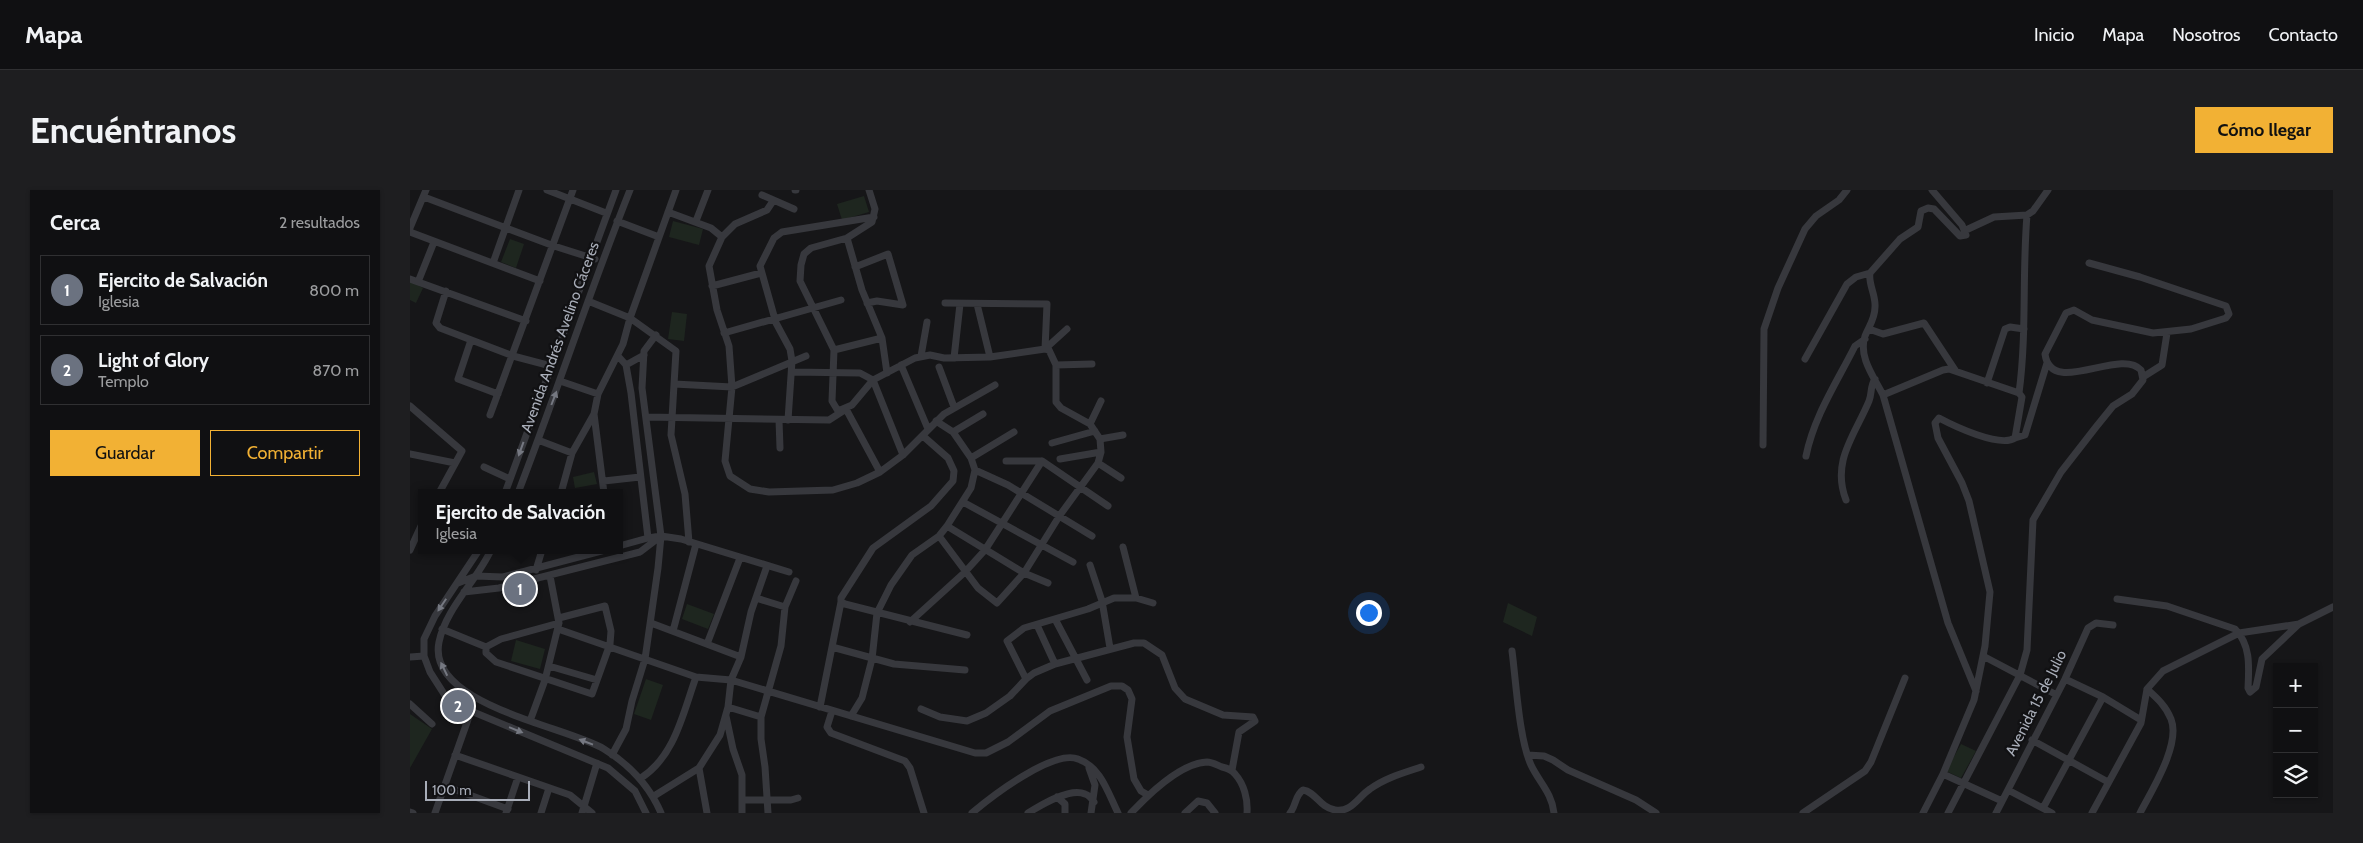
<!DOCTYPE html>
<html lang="es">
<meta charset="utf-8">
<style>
body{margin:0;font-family:Cabin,sans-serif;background:#1e1e20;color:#f1f3f6}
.controls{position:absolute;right:15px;bottom:15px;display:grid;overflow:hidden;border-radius:0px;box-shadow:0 1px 4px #0004}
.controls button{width:45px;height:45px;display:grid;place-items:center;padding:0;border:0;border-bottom:1px solid #303032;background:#101012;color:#f1f3f6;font:25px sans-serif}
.scale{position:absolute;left:15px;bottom:12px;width:105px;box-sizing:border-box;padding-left:5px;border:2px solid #a8adb8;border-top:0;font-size:14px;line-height:18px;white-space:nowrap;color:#a8adb8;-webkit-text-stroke:4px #111113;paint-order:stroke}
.you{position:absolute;left:958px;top:422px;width:18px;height:18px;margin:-12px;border:4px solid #fff;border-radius:50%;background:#1a73e8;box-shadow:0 0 0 8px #1a73e833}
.badge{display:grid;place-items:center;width:32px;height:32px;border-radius:50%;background:#f2b134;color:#fff;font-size:16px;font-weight:700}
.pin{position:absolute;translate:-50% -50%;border:2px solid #fff;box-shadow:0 1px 5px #0006}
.popup{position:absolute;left:8px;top:299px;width:205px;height:65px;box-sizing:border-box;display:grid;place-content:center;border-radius:0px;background:#101012;filter:drop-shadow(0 1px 4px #0005);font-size:16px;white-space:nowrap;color:#9c9d9f}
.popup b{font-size:19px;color:#f1f3f6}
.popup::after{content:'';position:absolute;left:50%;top:100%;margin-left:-10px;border:10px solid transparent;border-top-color:#101012}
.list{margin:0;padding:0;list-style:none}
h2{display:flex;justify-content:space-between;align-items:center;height:65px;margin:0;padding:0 20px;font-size:21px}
h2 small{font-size:16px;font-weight:400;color:#9c9d9f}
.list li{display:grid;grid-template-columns:32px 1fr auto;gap:15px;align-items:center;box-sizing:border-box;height:70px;margin:0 10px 10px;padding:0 10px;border:1px solid #303032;border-radius:0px}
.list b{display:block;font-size:19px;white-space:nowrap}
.list p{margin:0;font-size:16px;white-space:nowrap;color:#9c9d9f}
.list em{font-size:16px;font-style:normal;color:#9c9d9f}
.actions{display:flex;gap:10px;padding:15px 20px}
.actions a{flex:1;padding:11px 0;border:1px solid #f2b134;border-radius:0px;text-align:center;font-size:18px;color:#f2b134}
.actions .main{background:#f2b134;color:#111}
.icon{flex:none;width:28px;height:28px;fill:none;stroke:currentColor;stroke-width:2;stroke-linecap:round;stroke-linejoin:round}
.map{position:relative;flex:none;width:1923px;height:623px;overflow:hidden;border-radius:0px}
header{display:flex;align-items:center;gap:30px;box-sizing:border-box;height:70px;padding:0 25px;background:#101012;border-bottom:1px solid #303032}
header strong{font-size:24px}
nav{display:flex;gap:28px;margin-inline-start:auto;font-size:18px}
.intro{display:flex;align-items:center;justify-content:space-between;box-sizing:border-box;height:120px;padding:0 30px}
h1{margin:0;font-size:35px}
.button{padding:12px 22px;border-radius:0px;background:#f2b134;color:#111;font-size:18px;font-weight:700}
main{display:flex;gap:30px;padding:0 30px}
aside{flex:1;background:#101012;border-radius:0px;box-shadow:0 1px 4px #0004}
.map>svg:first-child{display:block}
</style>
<header>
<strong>Mapa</strong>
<nav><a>Inicio</a><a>Mapa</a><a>Nosotros</a><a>Contacto</a></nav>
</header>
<div class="intro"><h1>Encuéntranos</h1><a class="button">Cómo llegar</a></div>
<main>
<aside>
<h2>Cerca<small>2 resultados</small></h2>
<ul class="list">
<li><span class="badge" style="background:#6b7280">1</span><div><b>Ejercito de Salvación</b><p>Iglesia</p></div><em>800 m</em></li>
<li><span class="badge" style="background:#6b7280">2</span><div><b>Light of Glory</b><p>Templo</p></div><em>870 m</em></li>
</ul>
<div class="actions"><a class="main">Guardar</a><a>Compartir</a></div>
</aside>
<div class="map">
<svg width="1923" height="623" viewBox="0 0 1923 623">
<rect width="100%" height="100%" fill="#161618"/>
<path fill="#1e261f" d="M454 6 459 22 432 30 427 14Z
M263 31 293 39 289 55 259 47Z
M100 49 114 54 106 78 91 72Z
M0 91 13 98 6 113 0 110Z
M262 122 277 124 274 151 258 149Z
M184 282 187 294 165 298 163 287Z
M1098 413 1127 427 1122 446 1093 432Z
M277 414 304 424 298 439 272 429Z
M106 450 135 459 130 479 101 471Z
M236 489 253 495 241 530 224 524Z
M0 524 22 539 0 578Z
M1551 554 1566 561 1551 588 1536 581Z"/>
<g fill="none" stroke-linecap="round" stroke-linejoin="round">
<path stroke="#37383d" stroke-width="7" d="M137 0 196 23
M385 0H386
M459 0 465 19 462 32 437 48 401 58 394 64 391 75 390 91 424 160 422 211 428 221 442 215 463 190 505 168 520 165 534 168 580 167 635 159 639 160 646 175V212L651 218 680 234 690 249 691 262 688 273 650 325 614 383 587 413 568 398 529 346
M1522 0 1552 35 1556 45 1550 46 1524 19 1518 18 1511 21 1508 37 1490 49 1460 83C1458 94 1466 105 1465 117 1465 129 1459 136 1455 146 1448 167 1464 187 1473 205L1538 433 1566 501
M352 5 384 19
M14 7 144 56 185 69
M258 22 301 38 312 47 299 76 307 120 319 156 322 197 315 271 320 286 340 299 359 302 423 300 447 293 470 282 493 265 534 224 585 195
M1617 25 1623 21 1638 0
M207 31 249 47
M286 31 298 0
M0 38 16 0
M1556 40 1584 27 1617 25C1612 85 1617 144 1609 203
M0 42 130 91
M312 47 325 34 357 20 363 11
M437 48 452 100 472 148 477 183
M83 73 109 0
M445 77 478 64 493 115 467 111 457 113
M0 89 116 131
M8 92 24 52
M302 96 351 83
M36 101 26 133 30 138 103 166 141 176
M178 111 220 128 266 161 261 245 275 304 279 352
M535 113 637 114 635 159
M567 114 580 167
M1459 139 1473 144 1514 133 1545 180
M314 143 431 110
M61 150 48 189 88 204
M635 159 657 139
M424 160 472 148
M208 166 216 175 221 203 238 348
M511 166 517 132
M544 168 550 114
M1395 169 1437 94 1446 87 1460 83
M216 175 234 165
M491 175 518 239
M646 175 682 174
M529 177 544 217
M382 182 450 183 463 190 493 265
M1733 187 1752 175 1757 143
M150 191 188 204
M1577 193 1595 139 1600 137 1614 139
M264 194 322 197 396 166
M1473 205 1533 180 1539 179 1609 203 1612 207 1605 248C1590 258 1544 236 1529 228L1525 233 1528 248 1552 293 1559 311 1580 402 1575 456 1564 510 1533 584 1513 623
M0 216 52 261 29 303
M184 224 194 303
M80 225 163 0
M236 227 419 230 436 219 470 282
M369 230 370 258
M378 230 382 171 380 159 366 133 350 76 364 48 372 42 464 27
M680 234 691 211
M543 242 573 224
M513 246 538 268 544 281 543 291 521 316 463 358 431 408V412L435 414 557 445
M1605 248 1615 245 1637 173
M690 249 713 245
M128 250 162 263
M642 253 685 241
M1353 255 1354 139 1368 98 1395 39 1406 26 1429 10 1437 0
M0 264 45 273
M1396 266C1404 226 1427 192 1445 156L1455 149
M561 268 604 242
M650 269 691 262
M596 271H632L698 316
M688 273 711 288
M74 277 100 289
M565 280 598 295 682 346
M194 291 230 287
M95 303 206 0
M108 303C147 202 180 100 220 0
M151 303 162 263 184 224 188 204 213 154 220 128 266 0
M1436 310C1421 271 1445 245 1459 211 1462 204 1460 196 1465 189
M553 312 663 372
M537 336 614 383 638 393
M209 356 238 348 251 346 271 349 379 382
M713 357 726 408
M0 360 11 336
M69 360 25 426 14 449V466L20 482 36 507 61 521 198 578 225 601 236 623
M81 360C66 392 36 418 29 452 16 515 156 536 194 559 220 575 239 595 251 623
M680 375 692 411 700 458
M126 380 132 360
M48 393 66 386 93 387 195 360
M54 402 89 398 230 362 251 346
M346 408 375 417
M1707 409 1757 416 1825 439C1841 455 1839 477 1838 498L1840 502 1846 497 1852 469 1889 434
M645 429 677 490
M500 432 555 382 575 360 632 271
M241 433 331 467
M627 435 645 474
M32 439 76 457 91 449 149 433
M148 439 286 487 321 490 565 563H576L598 552 640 521 701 496H712L718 500 722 509 717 547 724 589 731 601 738 605
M263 441 286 354
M297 454 330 368
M76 457V463L86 472 182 504 200 454 201 441 195 416 149 428
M422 457 484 474 555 480
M1102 461C1106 491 1109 549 1121 575 1129 592 1142 603 1144 623
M1573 466 1645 504
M0 467 14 466
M139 476 187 490
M616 489 597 451 614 438 678 419 704 408H726L743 413
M1655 489 1693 507 1731 530
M0 514 22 534
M318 517 351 527
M410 517 431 412
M511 519 530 527 557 531 576 523 600 506 616 489 624 483 645 474 724 453H734L752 465 765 498 775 509 813 525 843 527 845 531 829 542 822 580
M422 521 417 537 421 543 495 571 500 578 514 623
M316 526 323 559 332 585V623
M441 526 452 508 462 469 467 423 481 395 502 365 529 346 537 336 561 298 565 280 561 268 543 242 526 231
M120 531 135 490 149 433 140 386
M1622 550 1698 592
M45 565 160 605 182 623
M202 565 216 539 222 511 235 469 248 378 251 346 232 198 234 161 246 145
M1118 565 1134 566 1143 570 1158 580 1226 610 1246 623
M289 578 297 623
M679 578 685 595 681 623
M1533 584 1592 611
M231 588C265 566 273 523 286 487
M35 596 98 619
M1598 600 1642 623
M244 606 289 578 310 545 318 517 321 490 331 467 341 422 357 376
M647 607 655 614V623
M332 610H381L388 608
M1633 618 1693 507
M0 622 3 623
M25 623 61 521
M96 623 108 587
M131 623 139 598
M172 623 187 573
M358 623 355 577 351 549V527L371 456 375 417 386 391
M562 623C581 607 643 559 668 569 691 577 698 603 708 623
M618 623C631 615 660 597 675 604 678 605 682 609 684 612
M721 623C738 605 770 573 797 572 802 572 807 575 812 577 817 578 821 579 825 584 834 594 838 609 837 623
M775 623 788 611 797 613 805 623
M880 623C886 616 885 605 893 600 906 602 909 617 925 620 941 623 948 607 960 599 975 588 993 583 1011 577
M1393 623 1455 581 1461 572 1495 488
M1538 623 1610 485 1617 460 1623 330 1651 282 1686 237 1703 216 1722 204 1733 190 1731 180C1710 157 1641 208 1635 164L1656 123 1664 120 1682 130 1743 143 1781 139 1816 128 1819 124 1816 116 1730 87 1679 73
M1586 623 1655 489 1678 438 1686 433 1703 435
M1682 623 1731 533 1737 499 1753 481 1829 443 1889 434 1923 417
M1730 623C1742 600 1771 554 1761 529 1756 516 1747 508 1737 499"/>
</g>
<defs><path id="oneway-solid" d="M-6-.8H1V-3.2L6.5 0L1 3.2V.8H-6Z" transform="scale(1.25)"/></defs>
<g fill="#757881">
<use href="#oneway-solid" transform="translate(144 208) rotate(-69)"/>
<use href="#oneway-solid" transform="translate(111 259) rotate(110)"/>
<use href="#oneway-solid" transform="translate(32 415) rotate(124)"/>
<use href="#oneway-solid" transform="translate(34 479) rotate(-116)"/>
<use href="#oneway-solid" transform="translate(106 540) rotate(22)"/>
<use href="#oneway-solid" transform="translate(176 552) rotate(-159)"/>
</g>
<g text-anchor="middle" stroke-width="4.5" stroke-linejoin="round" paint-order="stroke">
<g font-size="15" fill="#a8adb8" stroke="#111113">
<text transform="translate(150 147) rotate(-70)" y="5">Avenida Andrés Avelino Cáceres</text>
<text transform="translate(1626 513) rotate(-63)" y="5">Avenida 15 de Julio</text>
</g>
</g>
</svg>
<div class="controls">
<button>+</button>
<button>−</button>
<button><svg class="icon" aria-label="layers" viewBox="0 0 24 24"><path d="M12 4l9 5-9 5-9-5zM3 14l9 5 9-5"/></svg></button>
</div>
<div class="scale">100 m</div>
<div class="you"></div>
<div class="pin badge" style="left:110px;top:399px;background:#6b7280">1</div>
<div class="popup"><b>Ejercito de Salvación</b>Iglesia</div>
<div class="pin badge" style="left:48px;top:516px;background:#6b7280">2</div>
</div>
</main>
